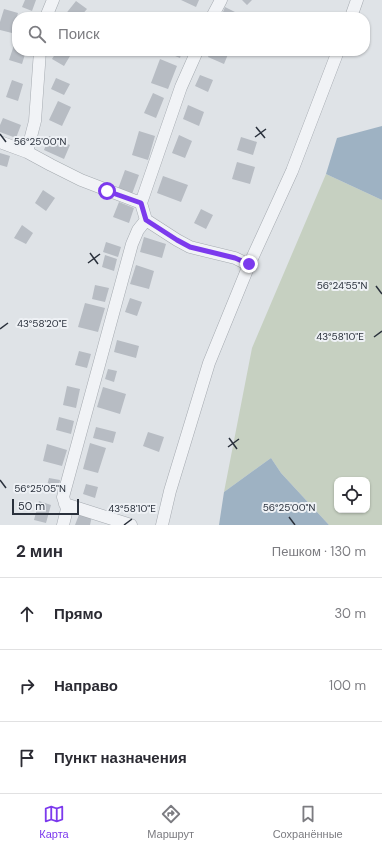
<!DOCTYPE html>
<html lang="ru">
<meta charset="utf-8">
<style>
body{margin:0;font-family:"DM Sans",sans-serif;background:#f2f2f3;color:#2b2b33}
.controls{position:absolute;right:12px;bottom:12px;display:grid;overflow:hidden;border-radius:8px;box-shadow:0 1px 3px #0004}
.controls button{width:36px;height:36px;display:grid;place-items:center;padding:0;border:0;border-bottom:1px solid #e1e1e2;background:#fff;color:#2b2b33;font:20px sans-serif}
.scale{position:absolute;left:12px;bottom:10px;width:67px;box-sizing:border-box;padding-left:4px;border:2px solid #2a313c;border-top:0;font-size:11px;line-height:14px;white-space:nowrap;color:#2a313c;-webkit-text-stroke:3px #eef1f5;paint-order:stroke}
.stop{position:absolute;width:12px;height:12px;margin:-9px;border:3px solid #7c3aed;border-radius:50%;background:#fff}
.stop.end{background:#7c3aed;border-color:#fff;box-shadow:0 1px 4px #0008}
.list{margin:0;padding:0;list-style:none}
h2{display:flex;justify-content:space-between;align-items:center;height:52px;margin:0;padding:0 16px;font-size:17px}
h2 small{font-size:13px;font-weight:400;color:#7c7c81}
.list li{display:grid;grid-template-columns:26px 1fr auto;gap:12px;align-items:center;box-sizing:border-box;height:72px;padding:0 16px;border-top:1px solid #e1e1e2}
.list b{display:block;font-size:15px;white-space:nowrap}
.list em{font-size:13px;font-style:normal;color:#7c7c81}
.icon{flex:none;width:22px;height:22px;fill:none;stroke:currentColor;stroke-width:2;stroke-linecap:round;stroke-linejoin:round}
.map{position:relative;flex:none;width:382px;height:525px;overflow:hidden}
.search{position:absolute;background:#fff;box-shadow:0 1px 3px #0004;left:12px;right:12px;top:12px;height:44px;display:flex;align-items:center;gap:10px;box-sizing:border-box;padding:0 14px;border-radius:16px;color:#7c7c81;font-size:15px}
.sheet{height:268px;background:#fff}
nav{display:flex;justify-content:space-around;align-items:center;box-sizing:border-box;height:56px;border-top:1px solid #e1e1e2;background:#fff;font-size:11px;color:#7c7c81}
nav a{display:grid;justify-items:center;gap:2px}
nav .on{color:#7c3aed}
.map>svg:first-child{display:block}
</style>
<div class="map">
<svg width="382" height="525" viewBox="0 0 382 525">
<rect width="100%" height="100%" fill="#dfe3e7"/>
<path fill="#c6d0c1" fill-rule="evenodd" d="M326 174 382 200V525H329L281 473 271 458 224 492 252 348ZM337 480H367V510H337Z"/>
<path fill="#9eb2c3" d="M382 126V200L326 174 337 138Z
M271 458 281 473 329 525H219L224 492Z"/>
<path fill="#b7bcc3" d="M25 0H36L32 11 22 7Z
M181 0H199L196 7Z
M242 0H252L247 5Z
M76 1 87 9 80 17H65L64 16Z
M225 7 239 14 237 17H221Z
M4 9 18 13 12 33 0 30V22Z
M14 45 17 46V51H26L22 64 9 60Z
M57 51H73L64 66 52 59Z
M163 51H182L180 58Z
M210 51H227L229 52 224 64 208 57Z
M160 59 177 66 168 89 151 83Z
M200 75 213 80 208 92 195 86Z
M56 78 70 84 64 95 51 89Z
M12 80 23 84 18 101 6 97Z
M153 93 164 98 156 118 144 113Z
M58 101 71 107 62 126 49 120Z
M188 105 204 112 199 126 183 119Z
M3 118 21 125 16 138 0 132V125Z
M139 131 155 136 148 160 132 155Z
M179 135 192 141 185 158 172 153Z
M49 136 70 145 64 159 44 150Z
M241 137 257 142 253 155 237 150Z
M0 153 10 156 7 167 0 165Z
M237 162 255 167 250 184 232 179Z
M125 170 139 175 132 194 118 189Z
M163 176 188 185 181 202 157 193Z
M43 190 55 198 46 211 35 203Z
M119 202 134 208 129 223 113 217Z
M201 209 213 215 206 229 194 223Z
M22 225 33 233 26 244 14 238Z
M144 237 166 244 162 258 140 252Z
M106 242 121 247 118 257 103 252Z
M105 255 117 259 114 271 102 267Z
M136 265 154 271 149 289 130 284Z
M95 285 109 288 105 302 92 299Z
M130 298 142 302 137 316 125 312Z
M85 303 105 308 98 332 78 327Z
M117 340 139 346 136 358 114 352Z
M79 351 91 354 87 368 75 365Z
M108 369 117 371 114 382 105 379Z
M67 386 80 389 76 408 63 405Z
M103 387 126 394 120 414 97 407Z
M59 417 74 421 71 434 56 430Z
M96 427 116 432 113 443 93 438Z
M148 432 164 437 159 452 143 446Z
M90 443 106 448 98 473 83 469Z
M47 444 67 450 62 466 43 461Z
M49 478 60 480 58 492 46 489Z
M86 484 98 487 95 498 83 494Z
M39 501 51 505 46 523 34 520Z
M80 512 92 516 90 525H75Z"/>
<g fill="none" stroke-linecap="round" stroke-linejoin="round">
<g stroke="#a5aab0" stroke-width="13">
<path id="minor" d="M46 17 53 0
M212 17 221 0
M351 17 357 0
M0 142 27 152 51 165 81 180 141 203 146 220 177 240 190 247 235 258 249 265
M27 152 35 121 40 51
M141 203 181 87 197 51
M65 504 131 525
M63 525 67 509 63 497 132 244 138 230 146 220
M162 525 170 491 209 363 249 265 292 171 338 51"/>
</g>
<use href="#minor" stroke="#f1f3f6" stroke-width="12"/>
</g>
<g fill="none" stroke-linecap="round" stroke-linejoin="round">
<path stroke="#7c3aed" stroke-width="5" d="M107 191 141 203 146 220 177 240 190 247 235 258 249 264"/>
</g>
<path fill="none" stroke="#2a313c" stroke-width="1.5" d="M256 127 265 138M0 134 6 142M255 137 266 129M90 253 98 264M88 263 100 254M376 286 382 294M0 329 8 323M374 337 382 331M229 438 237 449M228 447 239 439M0 480 6 488M289 517 295 525M124 525 132 519"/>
<g font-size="10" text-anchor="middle" fill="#2a313c" stroke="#eef1f5" stroke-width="4" stroke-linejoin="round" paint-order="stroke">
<text x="40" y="145">56°25'00"N</text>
<text x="342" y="289">56°24'55"N</text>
<text x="42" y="327">43°58'20"E</text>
<text x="340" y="340">43°58'10"E</text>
<text x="40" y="492">56°25'05"N</text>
<text x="289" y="511">56°25'00"N</text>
<text x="132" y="512">43°58'10"E</text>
</g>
</svg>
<div class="controls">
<button><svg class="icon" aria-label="locate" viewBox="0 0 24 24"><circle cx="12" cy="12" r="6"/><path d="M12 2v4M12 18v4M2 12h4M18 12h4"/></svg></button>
</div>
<div class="scale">50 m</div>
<div class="stop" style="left:107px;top:191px"></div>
<div class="stop end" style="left:249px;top:264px"></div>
<div class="search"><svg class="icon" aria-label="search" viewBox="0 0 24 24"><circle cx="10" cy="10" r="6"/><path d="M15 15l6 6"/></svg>Поиск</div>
</div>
<section class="sheet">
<h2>2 мин<small>Пешком · 130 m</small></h2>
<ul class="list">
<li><svg class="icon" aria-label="ahead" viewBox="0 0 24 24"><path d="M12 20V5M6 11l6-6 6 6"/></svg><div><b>Прямо</b></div><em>30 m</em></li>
<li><svg class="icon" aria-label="right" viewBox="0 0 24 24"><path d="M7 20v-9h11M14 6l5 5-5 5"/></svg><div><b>Направо</b></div><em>100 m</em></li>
<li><svg class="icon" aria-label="arrive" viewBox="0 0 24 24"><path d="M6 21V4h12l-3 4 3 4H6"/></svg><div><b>Пункт назначения</b></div></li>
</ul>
</section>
<nav>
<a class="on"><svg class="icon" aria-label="map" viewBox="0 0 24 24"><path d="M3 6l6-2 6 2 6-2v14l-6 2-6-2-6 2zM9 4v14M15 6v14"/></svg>Карта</a>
<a><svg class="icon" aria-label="directions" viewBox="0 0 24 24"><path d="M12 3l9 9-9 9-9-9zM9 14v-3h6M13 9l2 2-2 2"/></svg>Маршрут</a>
<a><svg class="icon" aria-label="saved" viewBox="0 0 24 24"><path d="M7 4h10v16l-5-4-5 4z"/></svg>Сохранённые</a>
</nav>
